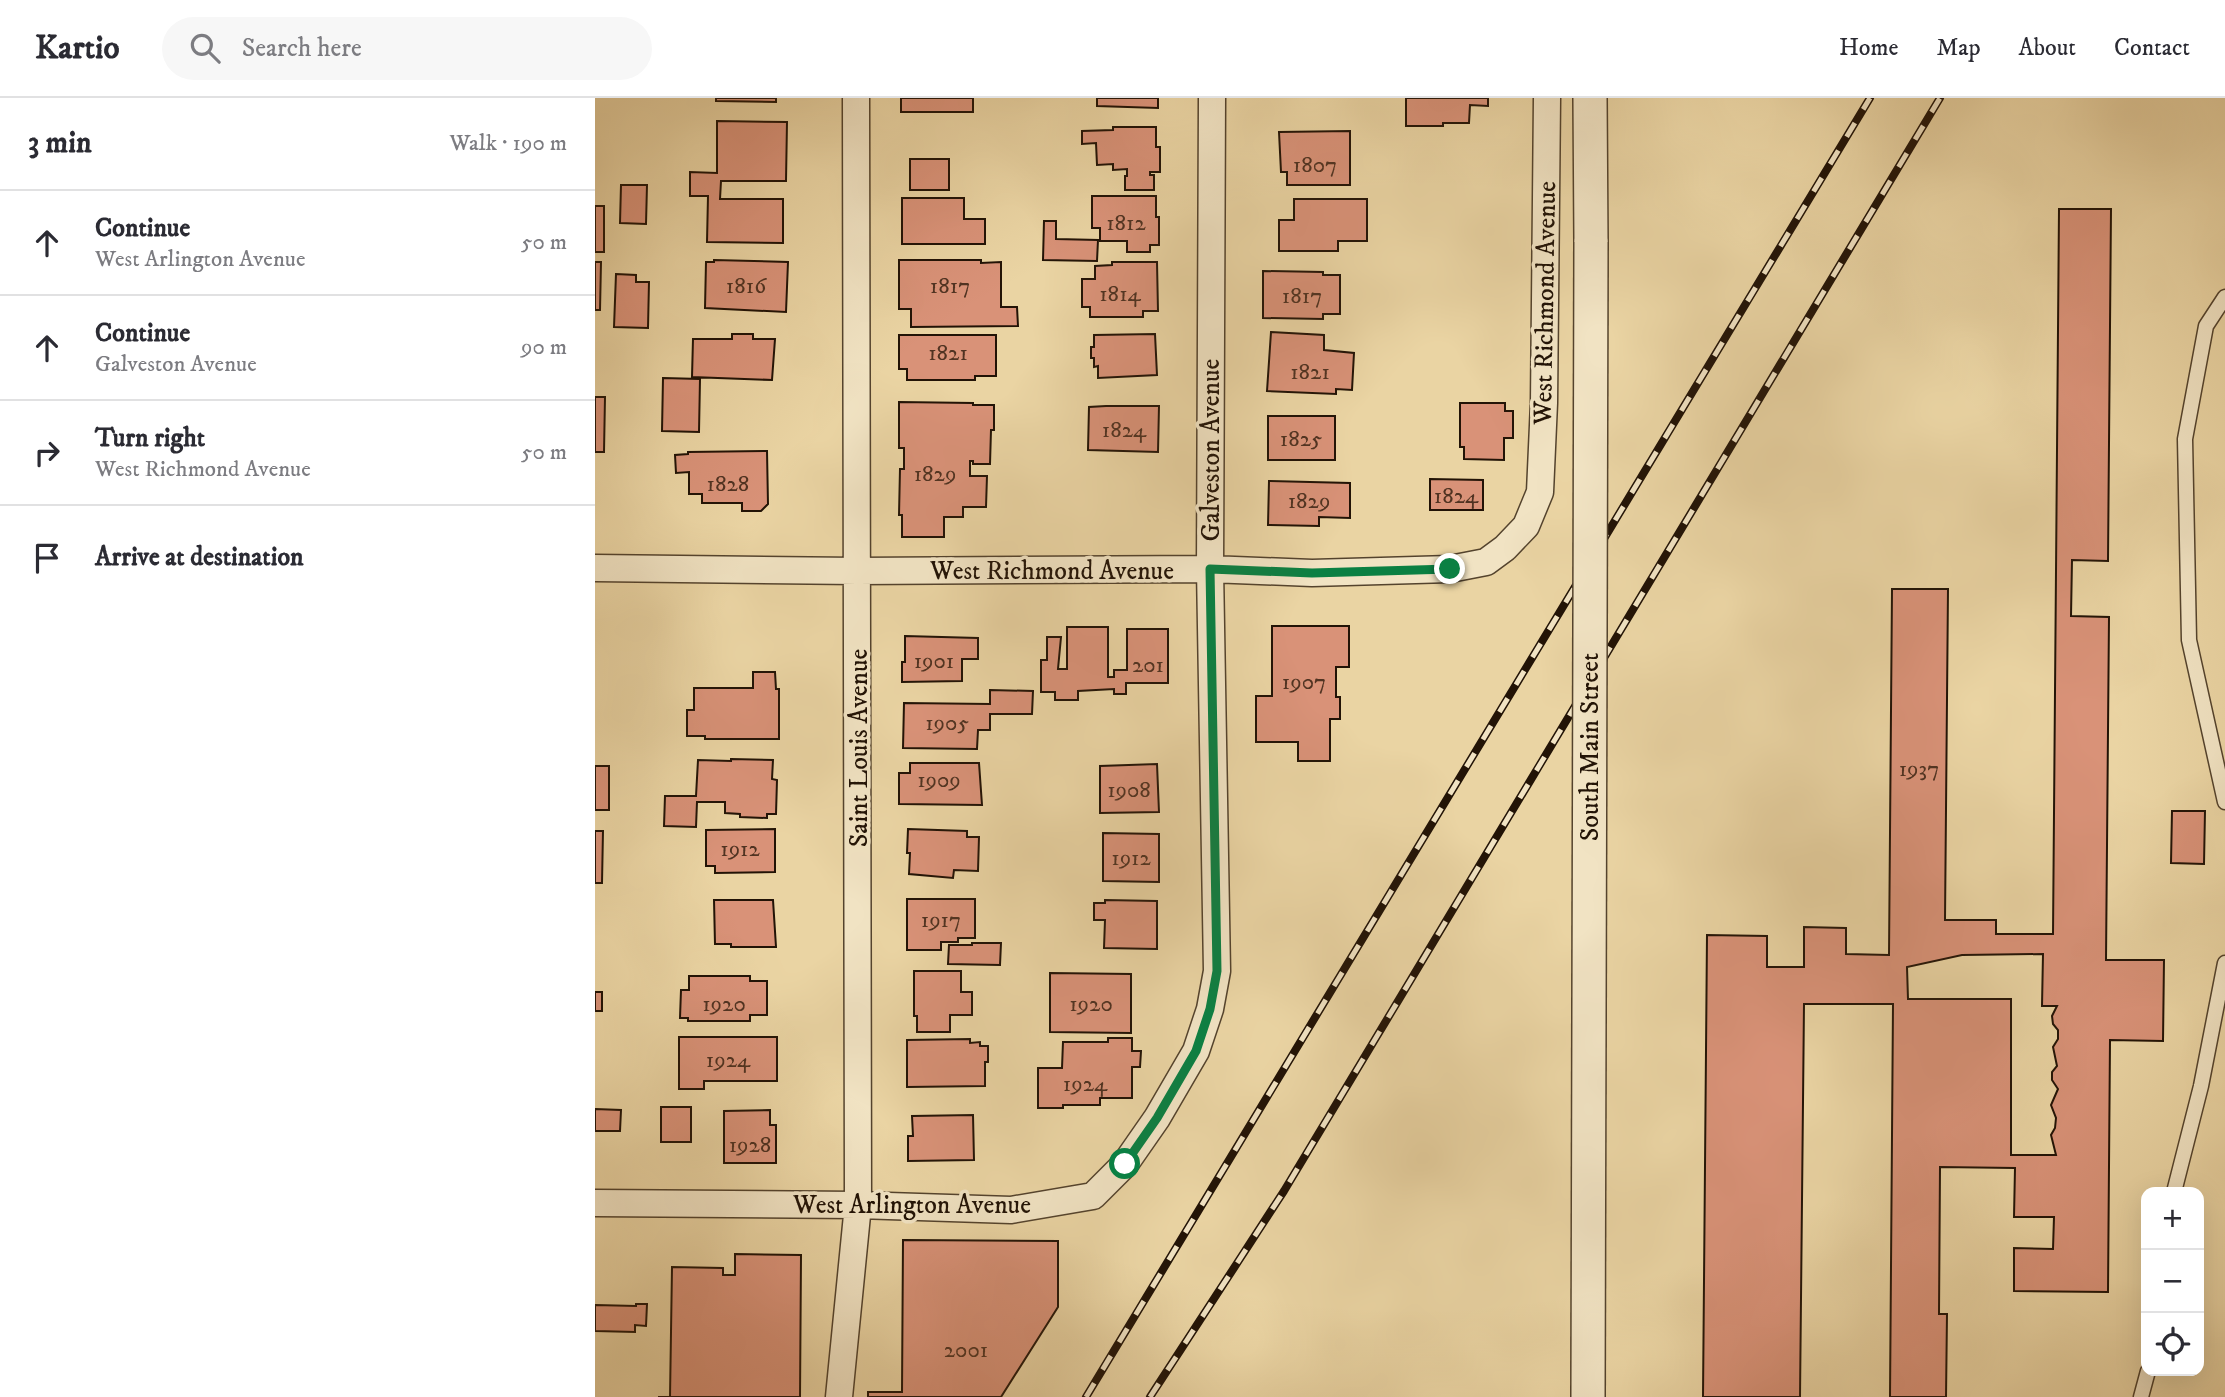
<!DOCTYPE html>
<meta charset="utf-8">
<style>
body{margin:0;font-family:"IM FELL DW Pica",serif;background:#f7f7f7;color:#2b2b33}
.controls{position:absolute;right:21px;bottom:21px;display:grid;overflow:hidden;border-radius:14px;box-shadow:0 7px 28px #0002}
.controls button{width:63px;height:63px;display:grid;place-items:center;padding:0;border:0;border-bottom:2px solid #e1e1e2;background:#fff;color:#2b2b33;font:35px sans-serif}
.stop{position:absolute;width:21px;height:21px;margin:-16px;border:5px solid #0b8043;border-radius:50%;background:#fff}
.stop.end{background:#0b8043;border-color:#fff;box-shadow:0 2px 7px #0008}
.list{margin:0;padding:0;list-style:none}
h2{display:flex;justify-content:space-between;align-items:center;height:91px;margin:0;padding:0 28px;font-size:30px}
h2 small{font-size:23px;font-weight:400;color:#7c7c81}
.list li{display:grid;grid-template-columns:46px 1fr auto;gap:21px;align-items:center;box-sizing:border-box;height:105px;padding:0 28px;border-top:2px solid #e1e1e2}
.list b{display:block;font-size:26px;white-space:nowrap}
.list p{margin:0;font-size:23px;white-space:nowrap;color:#7c7c81}
.list em{font-size:23px;font-style:normal;color:#7c7c81}
.icon{flex:none;width:38px;height:38px;fill:none;stroke:currentColor;stroke-width:2;stroke-linecap:round;stroke-linejoin:round}
.map{position:relative;flex:none;width:1630px;height:1299px;overflow:hidden}
header{display:flex;align-items:center;gap:42px;box-sizing:border-box;height:98px;padding:0 35px;background:#fff;border-bottom:2px solid #e1e1e2}
header strong{font-size:33px}
nav{display:flex;gap:38px;margin-inline-start:auto;font-size:24px}
.search{width:490px;height:63px;background:#f7f7f7;display:flex;align-items:center;gap:18px;box-sizing:border-box;padding:0 24px;border-radius:38px;color:#7c7c81;font-size:26px}
main{display:flex}
aside{flex:1;background:#fff}
.map>svg:first-child{display:block}
</style>
<header>
<strong>Kartio</strong>
<div class="search"><svg class="icon" aria-label="search" viewBox="0 0 24 24"><circle cx="10" cy="10" r="6"/><path d="M15 15l6 6"/></svg>Search here</div>
<nav><a>Home</a><a>Map</a><a>About</a><a>Contact</a></nav>
</header>
<main>
<aside>
<h2>3 min<small>Walk · 190 m</small></h2>
<ul class="list">
<li><svg class="icon" aria-label="ahead" viewBox="0 0 24 24"><path d="M12 20V5M6 11l6-6 6 6"/></svg><div><b>Continue</b><p>West Arlington Avenue</p></div><em>50 m</em></li>
<li><svg class="icon" aria-label="ahead" viewBox="0 0 24 24"><path d="M12 20V5M6 11l6-6 6 6"/></svg><div><b>Continue</b><p>Galveston Avenue</p></div><em>90 m</em></li>
<li><svg class="icon" aria-label="right" viewBox="0 0 24 24"><path d="M7 20v-9h11M14 6l5 5-5 5"/></svg><div><b>Turn right</b><p>West Richmond Avenue</p></div><em>50 m</em></li>
<li><svg class="icon" aria-label="arrive" viewBox="0 0 24 24"><path d="M6 21V4h12l-3 4 3 4H6"/></svg><div><b>Arrive at destination</b></div></li>
</ul>
</aside>
<div class="map">
<svg width="1630" height="1299" viewBox="0 0 1630 1299">
<rect width="100%" height="100%" fill="#ead4a3"/>
<filter id="stains"><feTurbulence type="fractalNoise" baseFrequency=".00286" numOctaves="4"/><feColorMatrix values="0 0 0 0 .2 0 0 0 0 .09 0 0 0 0 .02 0 0 0 .5 -.17"/></filter>
<radialGradient id="worn" r=".72"><stop offset=".6" stop-color="#630" stop-opacity="0"/><stop offset="1" stop-color="#630" stop-opacity=".3"/></radialGradient>
<path fill="#d99278" stroke="#221306" stroke-width="2" fill-rule="evenodd" d="M121 0H181V4L121 3Z
M306 0H378V14H306Z
M502 0H563V10L502 8Z
M811 0H893V8L875 7 874 25H848V28H811Z
M122 23 192 24 191 83H126L125 101H188V145L112 144 113 98H95V74L122 75Z
M518 29H561V49H565V74H555V77H559V92H530V78H532V71L518 72V66L502 67 501 45 487 46V33L518 32Z
M755 33V87H692V74H686L684 34Z
M315 61H354V92H315Z
M26 87H52L51 126 25 125Z
M497 98H561V119H564V147H555V154H532V143H505V130H497Z
M307 100H369V121H390V146H307Z
M699 101H772V143H743V153H684V122H699Z
M0 108H9V154H0Z
M1464 111H1516L1513 463 1477 462 1476 518 1514 519 1511 862H1569L1568 943 1515 942 1513 1194 1419 1193V1150L1458 1151 1459 1119H1419L1420 1070 1345 1069 1344 1216H1352L1351 1299H1295L1298 906H1209L1205 1299H1108L1112 837 1172 838V869H1209V829L1251 830V856L1294 857 1297 491H1353L1350 822H1401V836H1458ZM1448 856 1447 908H1462L1457 918 1458 926 1463 932V941L1458 949 1462 968 1457 974V982L1463 991 1456 1007 1461 1020 1460 1030 1456 1037 1461 1057H1416V901H1313L1312 869 1367 857Z
M449 123H461V141L503 142 502 163 448 162Z
M119 162 193 164 191 214 110 210 111 164H119Z
M304 162H386V165L406 164V209H422L423 228 316 229V211H304Z
M0 164H6L5 212H0Z
M517 164H562L563 213H548V219H495V209H487V181H500V168L517 167Z
M668 173 728 174V177H745V216H728V221L668 220Z
M21 176 41 177V184H54L53 230 19 229Z
M676 234 729 237V252L759 255 757 292 741 291V296L672 293Z
M137 236H158V241H180L177 282 97 279 98 241H137Z
M560 236 562 277 503 280V268L499 269V260H496V249H499V237Z
M304 237H401V278H380V282H312V271H304Z
M68 280 105 281 104 334 67 333Z
M0 299H10L9 354H0Z
M304 304 378 305V307H399V332H396L395 366H378V363H375V378H392L391 409H368V419H349V439H307V417H304L305 371H309V350H304Z
M865 305H910V313H918V340H909V362L869 361V349H865Z
M511 308H564L563 354 493 352 494 309Z
M673 318H740V362H673Z
M172 353 173 406 166 413H147V405H107V396H94V374L81 375 80 357 93 356V354Z
M835 381 888 382V412H835Z
M674 383 755 385V420L724 419V428L673 427Z
M677 528H754V569H741V599H745V621H735V663H703V644H661V598H677Z
M472 529H513V579H519V572H532V531H573V585H531V596H519V591L483 593V602H460V594H446V562H452V539H466L463 571H472Z
M310 538 383 540V561H367V583L307 584V564H310Z
M158 574H180L181 591H184V641H110V638H92V612H99V590H158Z
M395 592 438 593 437 616H395V632H383L382 651 308 650 309 605 395 606Z
M136 661 178 662 177 681 182 682 181 716H172V720L145 719V716L130 715V704H102L101 729 69 728 70 698H101L103 662 136 663Z
M315 665H384L387 707 304 706V675H315Z
M562 666 564 714 505 715V668Z
M0 668H14V712H0Z
M1577 713H1610L1609 766 1576 765Z
M180 731V774L120 775V768H111V732Z
M313 731 372 733V739H384L383 773 359 772 358 780 314 776 315 755H312Z
M0 733H8L7 785H0Z
M508 735 564 736V784L508 783Z
M312 801H380V840H363V844H346V852H312Z
M119 802H178L181 849H136V846H120Z
M510 802 562 803V851L509 850 510 822H499V805H510Z
M377 845H406L405 867 353 866 354 847H377Z
M319 873H366V894H377V917H355V934H322V918H319Z
M455 875 536 876V935L455 934Z
M94 878H155V883H172V917H155V923H93V920H85L86 892H94Z
M0 894H7V913H0Z
M84 939H182V983H109V991H84Z
M513 940H537V953H546L545 969H537V1000H505V1007H468V1010H443V970H467L468 944H513Z
M375 941V945L385 944V948H393V964H390V988L312 989V942Z
M66 1009H96V1044H66Z
M0 1011 26 1012 25 1033H0Z
M175 1012V1027H181V1065H129V1013Z
M378 1017 379 1062 313 1063V1038H318L317 1018Z
M308 1142 463 1143V1209L406 1299H273V1294H307Z
M140 1156 206 1157 205 1299H63H75L77 1169 128 1170V1177H140Z
M41 1206H52L51 1228 40 1227V1234L0 1233V1207L41 1208Z"/>
<g fill="none" stroke-linecap="round" stroke-linejoin="round">
<g stroke="#54432d" stroke-width="17">
<path id="service" d="M1630 199 1611 228 1590 341 1594 542 1630 704
M1579 1094 1606 988 1630 865
M1546 1299 1553 1273"/>
</g>
<g stroke="#54432d" stroke-width="29">
<path id="minor" d="M0 470 262 473 615 471 717 475 855 471 891 464 910 450 931 428 945 394 949 305 952 0
M0 1105 263 1107 416 1112 498 1098 530 1066 562 1020 601 953 615 911 622 873 615 471 617 0
M244 1299 263 1107 261 0"/>
</g>
<g stroke="#54432d" stroke-width="36">
<path id="tertiary" d="M995 0 996 144"/>
</g>
<use href="#service" stroke="#f1e3c3" stroke-width="14"/>
<use href="#minor" stroke="#f1e3c3" stroke-width="26"/>
<use href="#tertiary" stroke="#f1e3c3" stroke-width="33"/>
<g stroke="#221306" stroke-width="8">
<path id="rail" d="M491 1299 1275 0
M555 1299 689 1093 1345 0"/>
</g>
<use href="#rail" stroke="#f1e3c3" stroke-width="5" stroke-dasharray="16" stroke-linecap="butt"/>
<g stroke="#54432d" stroke-width="36" stroke-linecap="butt">
<path id="tertiary-bridge" d="M993 1299 996 144"/>
</g>
<use href="#tertiary-bridge" stroke="#f1e3c3" stroke-width="33"/>
</g>
<g fill="none" stroke-linecap="round" stroke-linejoin="round">
<path stroke="#0b8043" stroke-width="9" d="M530 1066 562 1020 601 953 615 911 622 873 615 471 717 475 855 471"/>
</g>
<g text-anchor="middle" stroke-width="7" stroke-linejoin="round" paint-order="stroke">
<g font-size="23" fill="#503322">
<text x="720" y="74">1807</text>
<text x="531" y="132">1812</text>
<text x="151" y="195">1816</text>
<text x="355" y="195">1817</text>
<text x="525" y="203">1814</text>
<text x="707" y="205">1817</text>
<text x="353" y="262">1821</text>
<text x="715" y="281">1821</text>
<text x="529" y="339">1824</text>
<text x="706" y="348">1825</text>
<text x="340" y="383">1829</text>
<text x="133" y="393">1828</text>
<text x="861" y="405">1824</text>
<text x="714" y="410">1829</text>
<text x="339" y="570">1901</text>
<text x="553" y="574">201</text>
<text x="709" y="591">1907</text>
<text x="352" y="632">1905</text>
<text x="1324" y="678">1937</text>
<text x="344" y="689">1909</text>
<text x="534" y="699">1908</text>
<text x="145" y="758">1912</text>
<text x="536" y="767">1912</text>
<text x="346" y="829">1917</text>
<text x="129" y="913">1920</text>
<text x="496" y="913">1920</text>
<text x="133" y="969">1924</text>
<text x="490" y="993">1924</text>
<text x="155" y="1054">1928</text>
<text x="371" y="1259">2001</text>
</g>
<g font-size="26" fill="#221306" stroke="#f1e3c3">
<text transform="translate(949 205) rotate(-89)" y="9">West Richmond Avenue</text>
<text transform="translate(615 352) rotate(-90)" y="9">Galveston Avenue</text>
<text x="457" y="481">West Richmond Avenue</text>
<text transform="translate(994 649) rotate(-90)" y="9">South Main Street</text>
<text transform="translate(263 650) rotate(-90)" y="9">Saint Louis Avenue</text>
<text x="317" y="1115">West Arlington Avenue</text>
</g>
</g>
<rect width="100%" height="100%" filter="url(#stains)"/>
<rect width="100%" height="100%" fill="url(#worn)"/>
</svg>
<div class="controls">
<button>+</button>
<button>−</button>
<button><svg class="icon" aria-label="locate" viewBox="0 0 24 24"><circle cx="12" cy="12" r="6"/><path d="M12 2v4M12 18v4M2 12h4M18 12h4"/></svg></button>
</div>
<div class="stop" style="left:530px;top:1066px"></div>
<div class="stop end" style="left:855px;top:471px"></div>
</div>
</main>
